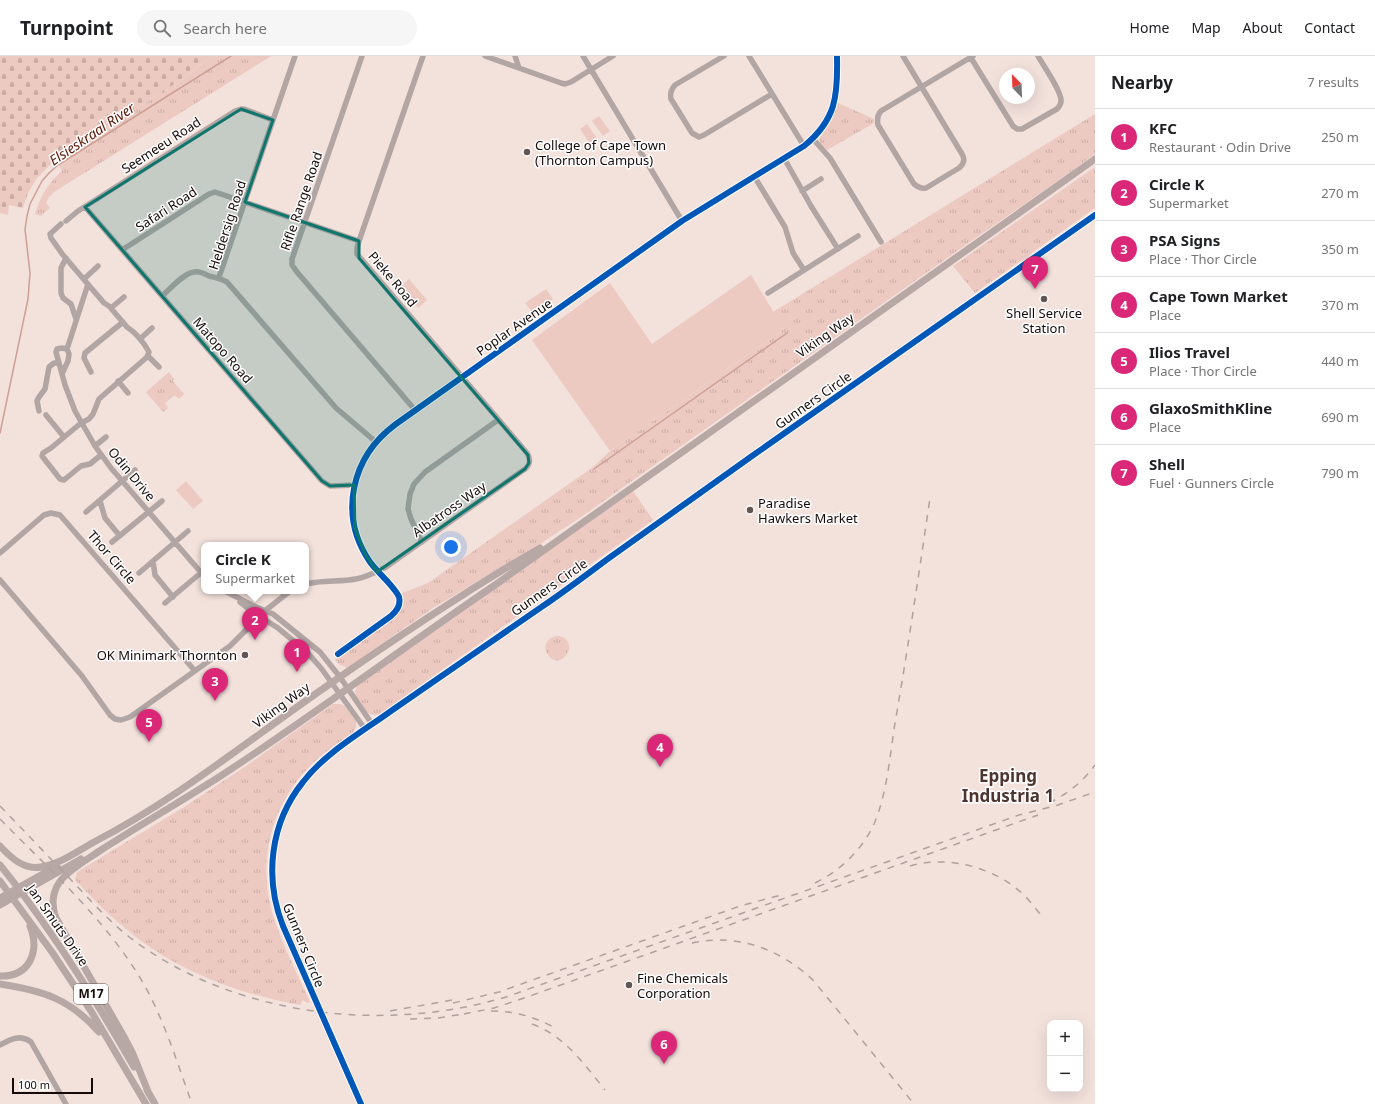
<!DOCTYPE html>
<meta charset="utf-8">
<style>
body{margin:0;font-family:"Noto Sans",sans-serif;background:#f6f6f6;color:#202124}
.controls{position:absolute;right:12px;bottom:12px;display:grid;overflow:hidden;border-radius:8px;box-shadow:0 4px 16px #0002}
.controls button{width:36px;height:36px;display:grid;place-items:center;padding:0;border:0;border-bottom:1px solid #e0e0e0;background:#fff;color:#202124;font:20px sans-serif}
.compass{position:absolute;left:999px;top:12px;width:36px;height:36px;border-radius:50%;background:#fff;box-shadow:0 4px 16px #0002;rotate:337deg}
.scale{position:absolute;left:12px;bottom:10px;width:81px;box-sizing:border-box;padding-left:4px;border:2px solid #150a08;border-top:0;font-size:11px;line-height:14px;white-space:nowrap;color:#150a08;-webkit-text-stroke:3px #fff;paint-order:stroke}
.you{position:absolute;left:451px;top:491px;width:14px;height:14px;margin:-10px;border:3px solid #fff;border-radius:50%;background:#1a73e8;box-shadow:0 0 0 6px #1a73e833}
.badge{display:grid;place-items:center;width:26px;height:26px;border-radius:50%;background:#db2777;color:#fff;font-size:13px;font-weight:700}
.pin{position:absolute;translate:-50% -33px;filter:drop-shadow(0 1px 2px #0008)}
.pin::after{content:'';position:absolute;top:21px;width:14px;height:12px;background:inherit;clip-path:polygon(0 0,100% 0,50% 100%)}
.popup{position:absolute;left:201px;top:486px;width:108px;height:52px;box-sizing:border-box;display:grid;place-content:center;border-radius:8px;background:#fff;filter:drop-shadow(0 1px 3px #0005);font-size:13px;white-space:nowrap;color:#757577}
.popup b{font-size:15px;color:#202124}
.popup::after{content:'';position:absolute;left:50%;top:100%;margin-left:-8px;border:8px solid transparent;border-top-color:#fff}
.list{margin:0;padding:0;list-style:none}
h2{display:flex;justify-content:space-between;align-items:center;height:52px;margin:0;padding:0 16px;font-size:17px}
h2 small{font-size:13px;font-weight:400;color:#757577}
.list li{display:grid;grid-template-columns:26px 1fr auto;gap:12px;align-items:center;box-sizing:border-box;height:56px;padding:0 16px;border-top:1px solid #e0e0e0}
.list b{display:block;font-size:15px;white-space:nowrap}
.list p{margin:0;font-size:13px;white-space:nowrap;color:#757577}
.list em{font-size:13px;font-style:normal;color:#757577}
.icon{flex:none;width:22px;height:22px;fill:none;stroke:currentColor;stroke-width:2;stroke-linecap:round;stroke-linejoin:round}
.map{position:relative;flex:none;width:1095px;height:1048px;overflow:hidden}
header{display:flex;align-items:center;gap:24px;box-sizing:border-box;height:56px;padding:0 20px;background:#fff;border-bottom:1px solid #e0e0e0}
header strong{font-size:19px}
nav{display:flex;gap:22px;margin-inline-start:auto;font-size:14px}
.search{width:280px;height:36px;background:#f6f6f6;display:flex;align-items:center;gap:10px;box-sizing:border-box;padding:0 14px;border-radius:22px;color:#757577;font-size:15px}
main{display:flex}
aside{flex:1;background:#fff}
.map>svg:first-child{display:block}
</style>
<header>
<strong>Turnpoint</strong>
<div class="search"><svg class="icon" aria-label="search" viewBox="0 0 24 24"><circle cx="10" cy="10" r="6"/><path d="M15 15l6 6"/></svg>Search here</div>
<nav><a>Home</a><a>Map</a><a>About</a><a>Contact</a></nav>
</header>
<main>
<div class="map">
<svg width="1095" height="1048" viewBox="0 0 1095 1048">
<defs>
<pattern id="grass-tufts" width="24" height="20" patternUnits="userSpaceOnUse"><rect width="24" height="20" fill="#eccac2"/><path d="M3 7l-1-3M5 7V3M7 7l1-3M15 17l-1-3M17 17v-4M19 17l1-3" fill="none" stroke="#caaca5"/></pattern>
<pattern id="cemetery-stones" width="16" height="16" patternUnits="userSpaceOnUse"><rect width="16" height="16" fill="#eccac2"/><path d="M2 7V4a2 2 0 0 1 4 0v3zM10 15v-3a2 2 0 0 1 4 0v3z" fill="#caaca5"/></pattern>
</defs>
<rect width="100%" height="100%" fill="#f3e1dc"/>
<path fill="url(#grass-tufts)" d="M213 0H271L54 136 49 141 46 147 50 152 41 160 35 158C40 141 48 127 62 115L56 103 173 29Z
M838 47 874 63V67L827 94 820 87 819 83 830 66Z
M1095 58V98L1076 112 960 193 581 461 537 490 433 552 347 612H345V610L340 609 335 604 396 560C402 554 404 547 400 538L428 527 593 411 610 395 784 273 773 256Z
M1095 111V152L975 237 953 210Z
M169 316 174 323 173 325 184 338 179 343 175 339 165 347 168 352 163 356 146 336Z
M633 435 653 464 380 658C367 663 361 649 355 639L357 629Z
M556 580C583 581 562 618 548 599 542 591 547 582 556 580Z
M333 648H340L345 650 356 665V671L352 678C338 687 323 697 311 709 272 747 257 804 272 856 281 887 297 917 310 946L307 947 303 944 300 949C234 937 169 912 119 867 103 854 90 839 75 824L77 816 184 751 246 710Z"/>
<path fill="url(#cemetery-stones)" d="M0 0H213L173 29 56 103 37 122 28 137 23 152 9 149 8 159 0 157Z"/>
<path fill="#eccac2" d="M599 60 610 75 603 80 592 65Z
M587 68 598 84 591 89 580 73Z
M751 219 784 273 610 395 532 284 610 227 652 288Z
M409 223 427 244 418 252 400 231Z
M546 233 553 243 533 257 525 247Z
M186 425 203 445 193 453 176 434Z"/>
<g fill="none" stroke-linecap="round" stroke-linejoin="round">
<path stroke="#cda094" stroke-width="1.5" d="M0 377 28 243 30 217 25 173 27 160 30 148 42 125 49 117 58 109 231 0
M594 413 787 277"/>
<path stroke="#b2a6a4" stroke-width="5.5" d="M362 0 292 203V209L297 216 415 354
M485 0 561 27 565 28 571 26 613 0
M515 0 519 12
M583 0 682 165
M724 0 675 29C671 34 670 37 671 43L692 77 699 81 704 79 772 38
M749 0 804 90
M903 0 962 98C965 103 964 108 959 112L926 132C921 133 918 131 914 128L878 69C877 64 877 59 881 55L973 0
M971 2 1013 70 1017 73H1022L1057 53C1059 51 1061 48 1061 45 1062 36 1043 9 1038 0
M813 83 830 102 881 186
M784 102 811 150 838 193
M754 120 785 171 793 197 804 214
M802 135 821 123
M85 151 322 425 330 430 355 429
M66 165 78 155 235 55 241 53H244L273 64
M61 168 50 178 51 182 63 199 104 247 109 250 127 271C136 277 144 287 149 296L147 301 99 343 93 358 89 363 81 367 51 392 43 397 42 400 60 423 64 424 81 410 90 408 101 399
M122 194 209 138 215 136 359 185
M66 202 61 212V237L63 242 71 248 76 263
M219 221 295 0
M84 223 98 210
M768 237 858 180
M162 240C170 233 184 217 194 216 200 215 205 218 209 220 217 222 220 222 227 226L336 352 376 386
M111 252 124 241
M140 283 152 272
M67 293 88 228
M148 300 159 311
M91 316 84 302 85 297 123 266
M62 318 68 305 69 298 67 293 62 292 57 293 56 296 65 329 75 355 95 390 111 412 204 520
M118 325 128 337
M39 355 37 345 39 341 45 333 49 311 54 307H58
M46 359 64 381
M95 390 106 381
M100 445 105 462 120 480
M86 456 135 414
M112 486 162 445
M422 486 411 463 408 453 410 438 414 428 425 416 498 364
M0 497 44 459 51 457 60 459 195 615
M153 505 155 519 173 541
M139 517 188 475
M0 524 82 620 110 659 115 663 121 664 130 661 230 590 266 554 290 535
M306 528C323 524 340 526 356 523 367 521 376 516 386 511L525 413C530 409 531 403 527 397L357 198V192L359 185 423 0
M225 535 256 551 273 558 320 596 340 621 372 668
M240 546 254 557 278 572 306 595 321 612 365 673
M165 547 203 515
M338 598 391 560C397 555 401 549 399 541 395 531 377 516 370 506 338 459 351 401 396 368L682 165 804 90C836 64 838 40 837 0
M0 989C11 983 20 978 31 986L66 1048
M361 1048 283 870C264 822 270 767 303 726 325 697 362 676 391 655 441 621 490 586 540 552 564 536 586 519 609 502 657 468 704 434 752 400 866 319 981 240 1095 159"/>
<path stroke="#b7a8a5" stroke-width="7" d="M0 790C11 802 24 814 41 811 60 808 78 795 94 786 177 743 250 683 327 630 396 582 467 534 540 492
M0 809C51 872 94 941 134 1011
M0 825 52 896 91 955 146 1048
M0 842 57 810
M0 849 81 803
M0 920C30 921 40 895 30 870
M0 928C43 935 69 942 99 976
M147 1034 155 1048
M149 1038 133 998 123 979 56 862C51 849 52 834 62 823 73 811 88 803 101 794 140 769 180 746 219 721 313 660 402 592 495 529L1095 103"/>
<path stroke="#aea19e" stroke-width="1.5" stroke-dasharray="7 7" stroke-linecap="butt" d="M1049 747C1067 738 1083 726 1095 709
M0 750C25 776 49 801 74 827 91 845 108 864 128 880 231 960 382 978 506 941L1019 759 1058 749 1095 736
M0 763C49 813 106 864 142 925 164 963 177 1006 192 1048
M910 810C949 799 994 811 1024 839 1031 846 1037 855 1044 862
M815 827C841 814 862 794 874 768 887 738 890 699 895 667 908 592 919 517 930 442
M692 887C737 877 780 893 813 924L914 1048
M453 947 499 936 740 850 781 839
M390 955 458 943
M491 955C515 955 536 961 557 973
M464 958 494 952 527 941 1038 759
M410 963 438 962 469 957
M532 968C565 980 584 1008 605 1034"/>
<g stroke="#fff" stroke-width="8">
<path id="cycleway" d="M338 598 391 560C397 555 401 549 399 541 395 531 377 516 370 506 338 459 351 401 396 368L682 165 804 90C836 64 838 40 837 0
M361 1048 283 870C264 822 270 767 303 726 325 697 362 676 391 655 441 621 490 586 540 552 564 536 586 519 609 502 657 468 704 434 752 400 866 319 981 240 1095 159"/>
</g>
<use href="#cycleway" stroke="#0057b8" stroke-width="6"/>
</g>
<path fill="#0f766e" fill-opacity="0.2" stroke="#0f766e" stroke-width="3" stroke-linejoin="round" d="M241 53 273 64 245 146 359 185V202L528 399 529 407 525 413 377 516 365 498 355 473 354 429 330 430 322 425 85 151Z"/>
<g fill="#635552" stroke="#fff" stroke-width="1.5">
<circle cx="527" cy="96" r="4"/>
<circle cx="1044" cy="243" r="4"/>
<circle cx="750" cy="454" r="4"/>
<circle cx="245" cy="599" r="4"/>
<circle cx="629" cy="929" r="4"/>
</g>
<g text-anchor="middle" stroke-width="3" stroke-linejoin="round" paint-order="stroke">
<rect fill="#fff" stroke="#5b5452" stroke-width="1" x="74" y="928" width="34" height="20" rx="3"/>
<g font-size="12" font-weight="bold" fill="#150a08">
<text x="91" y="942">M17</text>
</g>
<g font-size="13" fill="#150a08" stroke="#fff">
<text transform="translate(161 89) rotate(-33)" y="5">Seemeeu Road</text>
<text transform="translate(301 145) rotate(-71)" y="5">Rifle Range Road</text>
<text transform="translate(166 153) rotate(-33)" y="5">Safari Road</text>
<text transform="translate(227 169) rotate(-72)" y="5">Heldersig Road</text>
<text transform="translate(393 223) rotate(50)" y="5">Pieke Road</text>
<text transform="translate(514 271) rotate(-35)" y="5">Poplar Avenue</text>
<text transform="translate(825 279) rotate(-35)" y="5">Viking Way</text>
<text transform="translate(223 294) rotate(49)" y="5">Matopo Road</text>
<text transform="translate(813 344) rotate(-35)" y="5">Gunners Circle</text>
<text transform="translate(132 418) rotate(50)" y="5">Odin Drive</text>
<text transform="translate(449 453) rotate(-35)" y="5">Albatross Way</text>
<text transform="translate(112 501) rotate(49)" y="5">Thor Circle</text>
<text transform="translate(549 531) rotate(-35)" y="5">Gunners Circle</text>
<text transform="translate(281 649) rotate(-36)" y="5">Viking Way</text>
<text transform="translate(58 869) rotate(55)" y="5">Jan Smuts Drive</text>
<text transform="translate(304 889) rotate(68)" y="5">Gunners Circle</text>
</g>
<g font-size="13" fill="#150a08" stroke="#fff" text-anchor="start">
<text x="535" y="94">College of Cape Town<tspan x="535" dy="15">(Thornton Campus)</tspan></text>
<text x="1044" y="262" text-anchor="middle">Shell Service<tspan x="1044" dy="15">Station</tspan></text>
<text x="758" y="452">Paradise<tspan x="758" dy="15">Hawkers Market</tspan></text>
<text x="237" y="604" text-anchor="end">OK Minimark Thornton</text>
<text x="637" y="927">Fine Chemicals<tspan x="637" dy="15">Corporation</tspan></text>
</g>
<g font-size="14" font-style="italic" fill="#5c1604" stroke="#fff">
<text transform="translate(92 78) rotate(-34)" y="5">Elsieskraal River</text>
</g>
<g font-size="17" font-weight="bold" fill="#4e352f" stroke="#fff">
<text x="1008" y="726">Epping<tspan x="1008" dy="20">Industria 1</tspan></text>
</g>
</g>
</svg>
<div class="controls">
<button>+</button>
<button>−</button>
</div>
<svg class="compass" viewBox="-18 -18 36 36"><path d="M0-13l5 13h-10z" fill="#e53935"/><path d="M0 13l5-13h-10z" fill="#757577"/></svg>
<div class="scale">100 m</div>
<div class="you"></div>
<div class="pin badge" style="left:297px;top:616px">1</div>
<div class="pin badge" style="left:255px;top:584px">2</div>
<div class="popup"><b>Circle K</b>Supermarket</div>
<div class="pin badge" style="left:215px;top:645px">3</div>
<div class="pin badge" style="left:660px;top:711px">4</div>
<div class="pin badge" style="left:149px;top:686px">5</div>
<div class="pin badge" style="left:664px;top:1008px">6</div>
<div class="pin badge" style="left:1035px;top:233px">7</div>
</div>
<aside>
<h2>Nearby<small>7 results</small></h2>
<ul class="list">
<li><span class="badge">1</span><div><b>KFC</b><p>Restaurant · Odin Drive</p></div><em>250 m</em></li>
<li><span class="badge">2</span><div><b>Circle K</b><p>Supermarket</p></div><em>270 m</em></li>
<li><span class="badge">3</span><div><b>PSA Signs</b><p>Place · Thor Circle</p></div><em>350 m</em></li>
<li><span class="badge">4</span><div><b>Cape Town Market</b><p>Place</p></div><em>370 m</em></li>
<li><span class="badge">5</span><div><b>Ilios Travel</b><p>Place · Thor Circle</p></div><em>440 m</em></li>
<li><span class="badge">6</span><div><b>GlaxoSmithKline</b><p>Place</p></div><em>690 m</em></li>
<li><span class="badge">7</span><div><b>Shell</b><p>Fuel · Gunners Circle</p></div><em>790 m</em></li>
</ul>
</aside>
</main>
